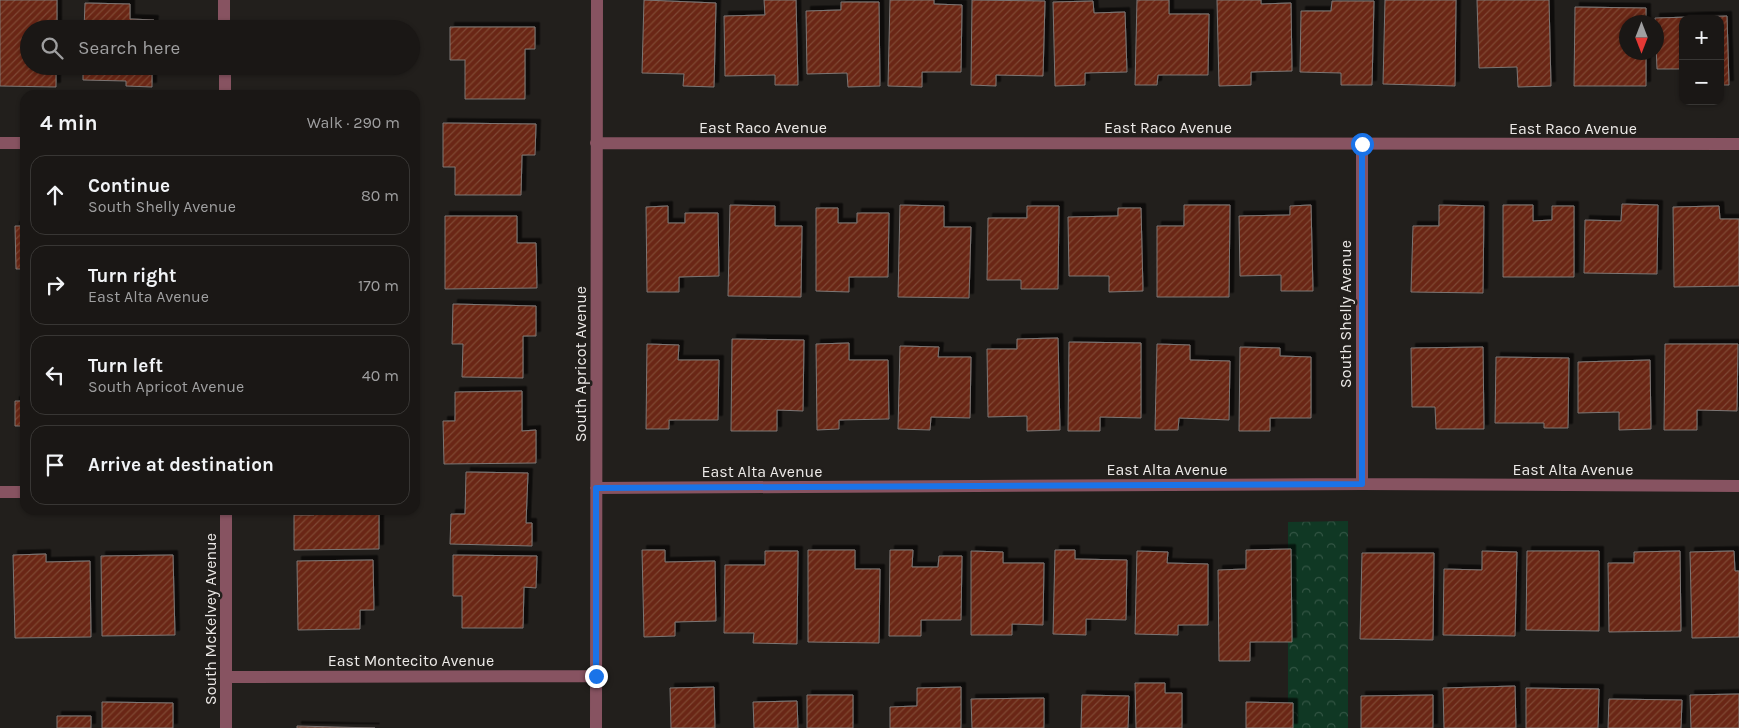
<!DOCTYPE html>
<meta charset="utf-8">
<style>
body{margin:0;font-family:Karla,sans-serif;background:#272422;color:#f1f3f6}
.controls{position:absolute;right:15px;top:15px;display:grid;overflow:hidden;border-radius:10px;box-shadow:0 1px 4px #0004}
.controls button{width:45px;height:45px;display:grid;place-items:center;padding:0;border:0;border-bottom:1px solid #383634;background:#1a1715;color:#f1f3f6;font:25px sans-serif}
.compass{position:absolute;left:1619px;top:15px;width:45px;height:45px;border-radius:50%;background:#1a1715;box-shadow:0 1px 4px #0004;rotate:180deg}
.stop{position:absolute;width:15px;height:15px;margin:-11px;border:4px solid #1a73e8;border-radius:50%;background:#fff}
.stop.end{background:#1a73e8;border-color:#fff;box-shadow:0 1px 5px #0008}
.list{margin:0;padding:0;list-style:none}
h2{display:flex;justify-content:space-between;align-items:center;height:65px;margin:0;padding:0 20px;font-size:21px}
h2 small{font-size:16px;font-weight:400;color:#9f9fa0}
.list li{display:grid;grid-template-columns:32px 1fr auto;gap:15px;align-items:center;box-sizing:border-box;height:80px;margin:0 10px 10px;padding:0 10px;border:1px solid #383634;border-radius:15px}
.list b{display:block;font-size:19px;white-space:nowrap}
.list p{margin:0;font-size:16px;white-space:nowrap;color:#9f9fa0}
.list em{font-size:16px;font-style:normal;color:#9f9fa0}
.icon{flex:none;width:28px;height:28px;fill:none;stroke:currentColor;stroke-width:2;stroke-linecap:round;stroke-linejoin:round}
.map{position:relative;flex:none;width:1739px;height:728px;overflow:hidden}
.search{position:absolute;background:#1a1715;box-shadow:0 1px 4px #0004;left:20px;top:20px;width:400px;height:55px;display:flex;align-items:center;gap:12px;box-sizing:border-box;padding:0 18px;border-radius:28px;color:#9f9fa0;font-size:19px}
.panel{position:absolute;background:#1a1715;box-shadow:0 1px 4px #0004;left:20px;top:90px;width:400px;height:425px;border-radius:15px}
.map>svg:first-child{display:block}
</style>
<div class="map">
<svg width="1739" height="728" viewBox="0 0 1739 728">
<defs>
<pattern id="park-crowns" width="20" height="18" patternUnits="userSpaceOnUse" patternTransform="scale(1.25)"><rect width="20" height="18" fill="#103824"/><path d="M2 6a3 3 0 1 1 6 0M12 15a3 3 0 1 1 6 0" fill="none" stroke="#354"/></pattern>
<pattern id="building-hatch" width="6" height="6" patternUnits="userSpaceOnUse" patternTransform="scale(1.25)"><rect width="6" height="6" fill="#6a2813"/><path d="M-1 1l2-2M0 6l6-6M5 7l2-2" fill="none" stroke="#7f4735"/></pattern>
<filter id="shadow"><feDropShadow dx="4.5" dy="-4.5" stdDeviation="0" flood-color="#0009"/></filter>
</defs>
<rect width="100%" height="100%" fill="#221f1c"/>
<path fill="url(#park-crowns)" d="M1348 521V728H1288V522Z"/>
<path fill="url(#building-hatch)" stroke="#7c7675" filter="url(#shadow)" d="M0 0H57V29H29V66H56V87L0 86Z
M644 0 716 3 714 87 683 86 684 74 642 73Z
M764 0H796L798 85H775V75L725 76 724 16 765 15Z
M890 0H934V4L962 5 961 72H922V87L888 86Z
M972 0 1045 1 1043 76 996 75V86L971 85Z
M1137 0H1169V14H1209L1208 75H1158L1157 85H1135Z
M1217 0H1261V4L1291 3 1292 71 1251 72V85L1219 86Z
M1385 0H1456L1455 86 1383 84Z
M1477 0H1549L1551 86 1518 87 1517 67 1479 68Z
M1093 1 1094 13 1125 12 1127 72 1085 73V85L1055 86 1053 2Z
M1332 1H1374L1372 85H1341V73L1300 72 1301 11H1331Z
M841 2H879L880 86 848 87 847 73 807 74 806 11 841 10Z
M85 3 130 4V19L154 20 153 29H84Z
M1575 7 1646 8V22H1626V52H1646V86H1574Z
M1727 16 1729 85H1720V19H1683V69H1657L1655 18Z
M450 27H535V49H525V99H465V60H450Z
M83 66H152V87L126 86V81L83 80Z
M443 123 536 124 535 155H522L521 195H455V167H443Z
M1622 204 1658 205 1657 274 1584 273 1585 220 1621 221Z
M730 205 775 206V226H802L801 297 728 296Z
M900 205 944 206V227H971L969 298 898 297Z
M1184 205H1230L1229 297H1157V226H1184Z
M1311 205 1313 291H1281V275L1240 276 1239 216 1290 215V206Z
M1439 205 1484 206 1483 293 1411 292 1413 226H1439Z
M1503 205H1533V221L1552 220V206H1574V277H1503Z
M668 206V223H685V213H718L719 276 679 277V292H647L646 207Z
M1027 206H1059L1058 289H1021V280H987L988 218H1027Z
M1719 206 1720 219H1739V286L1674 287 1673 207Z
M816 208H838V223H857V213H889L888 277H849V292L816 291Z
M1118 208H1141L1143 291 1109 292V276H1069L1068 217 1118 216Z
M445 216H517V243H536L537 288 445 289Z
M15 226H25V269H16Z
M453 304 536 306V336H523V378L462 377 463 344H452Z
M1058 338 1060 430 1027 431V416L988 417 987 349H1017V339Z
M732 339 804 340 803 411 777 410V431H731Z
M1069 342 1141 343V418L1100 417V431H1068Z
M849 343V360H888L889 419 839 420V429L817 430 816 344Z
M647 344 679 345 678 360H719L718 420H669V429H646Z
M1157 344 1190 345V360L1230 361 1229 420 1179 418 1178 430H1155Z
M1665 344H1738L1737 411 1697 410V430H1664Z
M900 346 939 347 938 357H971L970 418 931 417 930 430 898 429Z
M1240 347 1280 348V356L1311 357V418H1270V431H1239Z
M1483 347 1484 429H1436L1435 407H1412L1411 348Z
M1496 357 1569 358 1568 428H1544V423H1495Z
M1650 360 1651 429 1619 430V412L1578 413V362Z
M25 371V426H15V401H25Z
M522 391V431L536 430V463L444 464 443 421H455V392Z
M466 472 528 473 526 523H532V546L450 544 451 514H465Z
M314 510H356V514H379V549L294 550V515H314Z
M1291 549 1292 642H1250V661H1219L1218 570 1246 569V550Z
M642 550H665V562L715 561 716 621 675 622V636L644 637Z
M808 550H855V569H880L879 643 808 642Z
M890 550H913L912 567H938L939 556H962L961 620H921V636H889Z
M1055 550H1075V559L1127 560 1126 620 1086 619V635L1053 634Z
M765 551H798L797 644 753 643 754 633H724L725 565H765Z
M971 551 1003 552V563H1044L1043 625 1012 624V635H971Z
M1137 551 1168 552 1167 563 1208 564V625H1178V635L1135 634Z
M1482 551 1517 552 1515 636 1443 635 1444 569 1482 570Z
M1527 551H1599V631L1526 630Z
M1680 551 1681 631 1609 632 1608 563H1634V552Z
M1734 551 1735 571H1739V637L1692 638 1690 552Z
M1362 553H1434L1433 640 1360 639Z
M46 554V562L90 561 91 637 15 638 13 555Z
M173 555 175 635 102 636 101 556Z
M453 555 537 556 536 588 524 587 523 628H462V596H453Z
M373 560 374 610H360V629L298 630 297 561Z
M1135 683H1165V693H1182V728H1136Z
M1515 686 1516 728H1444L1443 688Z
M714 687 715 728H671L670 688Z
M961 687V728H890V707L917 706V688Z
M1526 688 1599 689 1598 728H1526Z
M1739 694V728H1691L1690 695Z
M807 695H853V728H807Z
M1082 695 1129 696 1128 728H1081Z
M1433 695V728H1361V696Z
M1044 698V728H972L971 699Z
M1609 699 1682 700 1681 728H1608Z
M797 701 798 728H754L753 702Z
M102 702 173 703V728H102Z
M1246 702 1293 703V728H1246Z
M57 716H91V728H57Z
M297 726 375 728H297Z"/>
<g fill="none" stroke-linecap="round" stroke-linejoin="round">
<path stroke="#875361" stroke-width="12" d="M224 0V29
M225 66V95
M0 143H25
M596 143 1739 144
M1362 144V484
M596 488 1362 484 1739 486
M0 492H25
M226 510V728
M226 677 596 676
M596 728 597 0"/>
</g>
<g fill="none" stroke-linecap="round" stroke-linejoin="round">
<path stroke="#1a73e8" stroke-width="6" d="M596 676V488L1362 484V144"/>
</g>
<g text-anchor="middle" stroke-width="5" stroke-linejoin="round" paint-order="stroke">
<g font-size="16" fill="#ece9e7" stroke="#221f1c">
<text x="763" y="133">East Raco Avenue</text>
<text x="1168" y="133">East Raco Avenue</text>
<text x="1573" y="134">East Raco Avenue</text>
<text transform="translate(1345 314) rotate(-90)" y="6">South Shelly Avenue</text>
<text transform="translate(580 364) rotate(-90)" y="6">South Apricot Avenue</text>
<text x="1167" y="475">East Alta Avenue</text>
<text x="1573" y="475">East Alta Avenue</text>
<text x="762" y="477">East Alta Avenue</text>
<text transform="translate(210 619) rotate(-90)" y="6">South McKelvey Avenue</text>
<text x="411" y="666">East Montecito Avenue</text>
</g>
</g>
</svg>
<div class="controls">
<button>+</button>
<button>−</button>
</div>
<svg class="compass" viewBox="-18 -18 36 36"><path d="M0-13l5 13h-10z" fill="#e53935"/><path d="M0 13l5-13h-10z" fill="#9f9fa0"/></svg>
<div class="stop" style="left:1362px;top:144px"></div>
<div class="stop end" style="left:596px;top:676px"></div>
<div class="search"><svg class="icon" aria-label="search" viewBox="0 0 24 24"><circle cx="10" cy="10" r="6"/><path d="M15 15l6 6"/></svg>Search here</div>
<section class="panel">
<h2>4 min<small>Walk · 290 m</small></h2>
<ul class="list">
<li><svg class="icon" aria-label="ahead" viewBox="0 0 24 24"><path d="M12 20V5M6 11l6-6 6 6"/></svg><div><b>Continue</b><p>South Shelly Avenue</p></div><em>80 m</em></li>
<li><svg class="icon" aria-label="right" viewBox="0 0 24 24"><path d="M7 20v-9h11M14 6l5 5-5 5"/></svg><div><b>Turn right</b><p>East Alta Avenue</p></div><em>170 m</em></li>
<li><svg class="icon" aria-label="left" viewBox="0 0 24 24"><path d="M17 20v-9H6M10 6l-5 5 5 5"/></svg><div><b>Turn left</b><p>South Apricot Avenue</p></div><em>40 m</em></li>
<li><svg class="icon" aria-label="arrive" viewBox="0 0 24 24"><path d="M6 21V4h12l-3 4 3 4H6"/></svg><div><b>Arrive at destination</b></div></li>
</ul>
</section>
</div>
